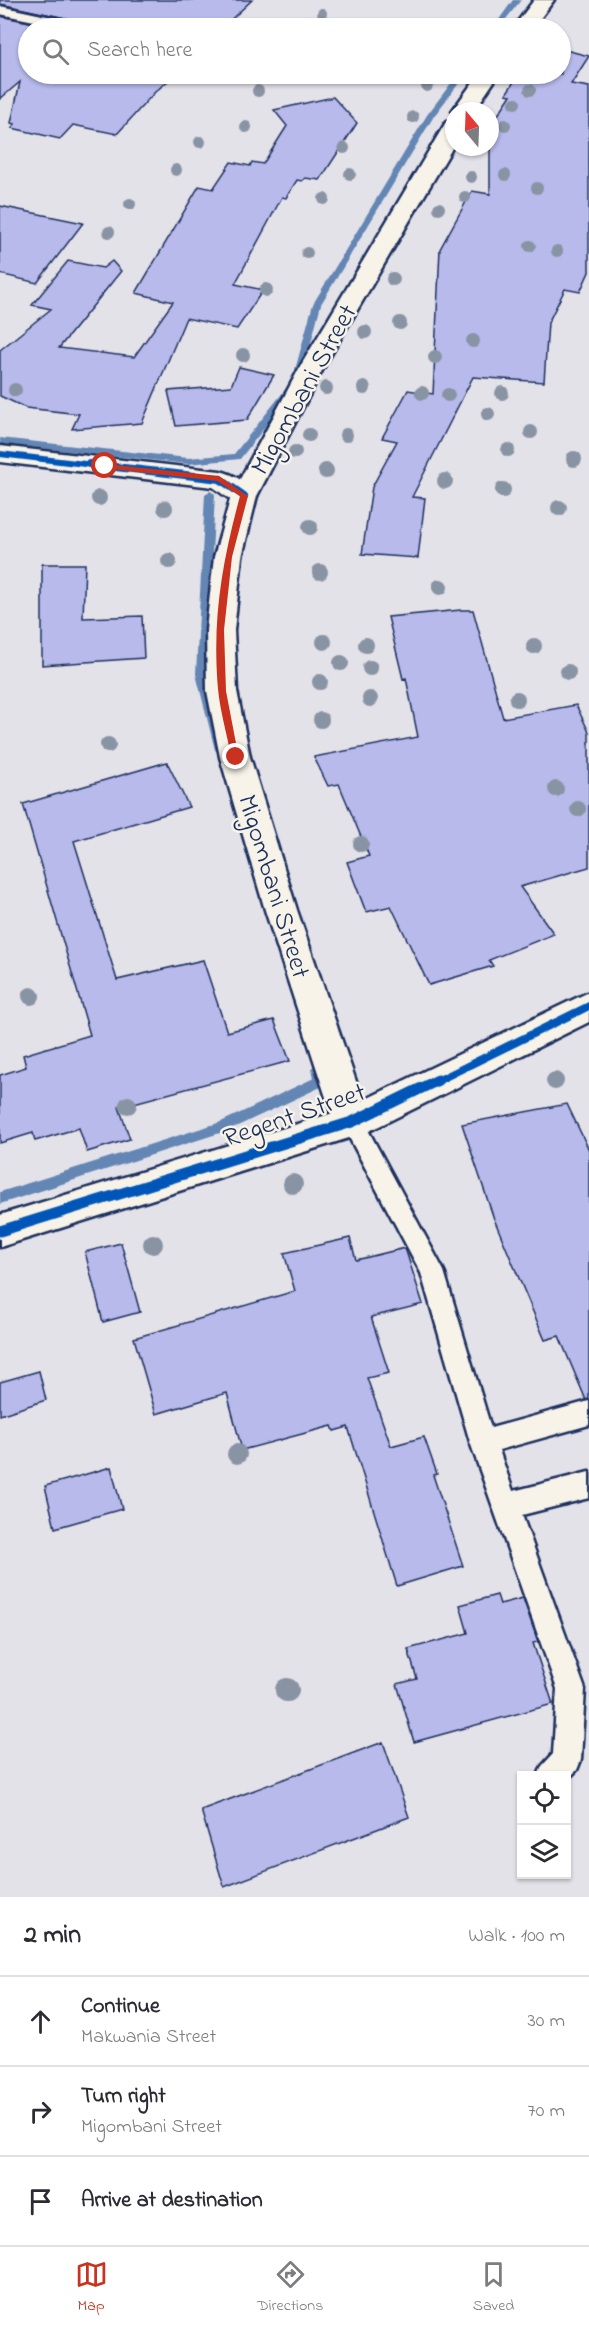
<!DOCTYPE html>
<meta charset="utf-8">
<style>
body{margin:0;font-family:"Indie Flower",sans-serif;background:#f7f7f7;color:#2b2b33}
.controls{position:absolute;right:18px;bottom:18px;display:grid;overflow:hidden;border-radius:0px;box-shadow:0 2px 4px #0004}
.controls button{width:54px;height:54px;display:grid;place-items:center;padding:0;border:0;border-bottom:2px solid #e1e1e2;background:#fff;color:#2b2b33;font:30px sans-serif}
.compass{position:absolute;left:445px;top:102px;width:54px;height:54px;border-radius:50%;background:#fff;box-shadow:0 2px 4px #0004;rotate:341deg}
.stop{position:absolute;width:18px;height:18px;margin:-14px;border:4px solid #c8321e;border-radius:50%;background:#fff}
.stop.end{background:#c8321e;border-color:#fff;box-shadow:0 2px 6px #0008}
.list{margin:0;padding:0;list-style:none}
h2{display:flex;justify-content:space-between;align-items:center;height:78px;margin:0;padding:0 24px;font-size:26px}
h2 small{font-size:20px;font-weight:400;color:#7c7c81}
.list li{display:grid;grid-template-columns:39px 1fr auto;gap:18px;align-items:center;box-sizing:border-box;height:90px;padding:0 24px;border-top:2px solid #e1e1e2}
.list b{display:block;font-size:22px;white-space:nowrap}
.list p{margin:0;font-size:20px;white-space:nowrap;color:#7c7c81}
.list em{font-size:20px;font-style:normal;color:#7c7c81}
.icon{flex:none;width:33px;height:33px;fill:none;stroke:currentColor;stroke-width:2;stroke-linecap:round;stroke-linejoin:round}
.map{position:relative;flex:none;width:589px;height:1897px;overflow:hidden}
.search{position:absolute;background:#fff;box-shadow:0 2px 4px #0004;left:18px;right:18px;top:18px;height:66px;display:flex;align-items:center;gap:15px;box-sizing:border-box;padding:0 21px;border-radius:33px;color:#7c7c81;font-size:22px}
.sheet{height:348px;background:#fff}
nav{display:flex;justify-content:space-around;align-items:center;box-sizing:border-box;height:84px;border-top:2px solid #e1e1e2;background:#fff;font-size:16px;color:#7c7c81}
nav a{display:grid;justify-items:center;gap:3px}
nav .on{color:#c8321e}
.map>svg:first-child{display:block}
</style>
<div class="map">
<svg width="589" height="1897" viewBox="0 0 589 1897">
<rect width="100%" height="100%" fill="#e4e2e9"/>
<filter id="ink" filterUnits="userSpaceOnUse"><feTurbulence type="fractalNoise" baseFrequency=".0167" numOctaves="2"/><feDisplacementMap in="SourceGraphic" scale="12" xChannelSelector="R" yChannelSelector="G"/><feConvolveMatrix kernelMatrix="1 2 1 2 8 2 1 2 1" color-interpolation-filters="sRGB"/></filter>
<g filter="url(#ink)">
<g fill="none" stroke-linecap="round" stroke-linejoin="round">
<path fill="#6386b4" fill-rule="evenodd" d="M513 0H521L499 28H493Z
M458 74H466L434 116 321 304 301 381 240 459 188 464 0 444V438L188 458 234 454 292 381 313 304 427 115Z
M210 491 215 494 206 674 225 750 220 754 215 750 196 674 205 494Z
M318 1063 322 1064C325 1070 328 1079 325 1085L229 1130 0 1204V1192L221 1122 314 1078 312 1068 314 1064Z"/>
</g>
<path fill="#b7baeb" stroke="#1b2f5e" stroke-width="1.5" d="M0 0H252L222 28H92L84 22 0 4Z
M0 16 59 28H28V74H176L155 92 117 134 73 125 60 139 12 128 15 124 11 123 20 82 0 99Z
M561 49 589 56 571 84 589 87V272L580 292 565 289 548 323 544 382 473 377 412 497 425 498 418 558 362 554 372 487 397 441 382 438 408 390 433 394 440 249 472 191 490 194V127L511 95 506 94 519 74H561Z
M333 97 357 123 320 180 305 178 302 181 297 180 286 198 282 197 235 284 263 290 237 329 186 318 142 423 72 429 79 414 26 408 0 396V350L51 309 32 305 68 261 103 268 112 261 121 271 59 348 134 357 173 302 136 293 199 186 213 189 231 162 250 166 252 162 263 164 287 126 274 110Z
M0 206 83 223 37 283 0 274Z
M239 367 274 375 247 420 176 426 168 391 231 386Z
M42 564H85L83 618 142 616 144 658 42 665Z
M461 610H473L503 718 576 705 589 732V867L520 887 554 934 489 960 493 966 429 985 391 906 366 912 347 862 369 856 339 784 328 786 314 757 418 737 406 678 403 679 388 617Z
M167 762 189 807 74 841 117 980 203 960 227 1032 274 1020 290 1061 119 1107 130 1139 87 1152 79 1128 35 1141 33 1133 0 1143V1075L26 1067 23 1055 90 1035 23 804Z
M567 1104 589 1150V1399L586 1400 559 1336 545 1340 494 1219 462 1124Z
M350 1238 356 1260 405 1248 423 1304 371 1317 389 1373 367 1378 391 1446 424 1437 437 1474 433 1475 463 1566 397 1586 348 1427 334 1431 332 1426 242 1450 227 1393 156 1414 134 1338 295 1291 284 1253Z
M121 1243 140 1312 103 1322 85 1252Z
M39 1371 46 1400 0 1415V1382Z
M111 1467 122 1509 55 1528 45 1486Z
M497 1595 500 1604 523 1598 538 1642 533 1643 553 1704 414 1742 397 1684 417 1679 408 1649 468 1633 460 1605Z
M383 1742 409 1817 224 1887 201 1810Z"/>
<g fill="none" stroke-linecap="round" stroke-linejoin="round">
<g stroke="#1b2f5e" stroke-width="5">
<path id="service" d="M0 6 84 24 90 28H68L0 14Z
M352 1112 360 1115 444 1271 491 1428 589 1401V1425L499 1450 513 1491 589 1472V1498L522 1515 585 1689 581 1760 577 1770 566 1781V1776H538L542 1766 553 1754 557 1689 470 1442 421 1273 341 1122 344 1115Z"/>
</g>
<g stroke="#1b2f5e" stroke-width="5">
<path id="minor" d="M0 446 220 471C234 474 250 484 257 496L253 502C236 507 226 496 213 487L0 462Z
M589 992V1022L365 1133 0 1247V1215L343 1110Z"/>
</g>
<g stroke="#1b2f5e" stroke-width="5">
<path id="secondary" d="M534 0H554L533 28H513Z
M479 74H499L474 111H454V113L452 111Z
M454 121V145L325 365 257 496 242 557 234 630 237 691 250 757 297 910 370 1122 365 1133 352 1137 339 1133 334 1122 265 910 220 757 207 691 206 630 214 557 231 496 301 365 443 127 446 122Z"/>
</g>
<use href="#service" fill="#f7f3e8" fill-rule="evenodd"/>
<use href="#minor" fill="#f7f3e8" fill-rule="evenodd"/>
<use href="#secondary" fill="#f7f3e8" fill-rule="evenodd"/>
<g stroke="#f7f3e8" stroke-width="8">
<path id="cycleway-far2" d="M0 454 102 466"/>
</g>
<g stroke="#f7f3e8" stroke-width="12">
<path id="cycleway-far1" d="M89 464 220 479 244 496
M435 1082 589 1006"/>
</g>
<g stroke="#f7f3e8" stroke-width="15">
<path id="cycleway" d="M0 1231 352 1122 438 1080"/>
</g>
<use href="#cycleway-far2" stroke="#0057b8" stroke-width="6"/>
<use href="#cycleway-far1" stroke="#0057b8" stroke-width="8"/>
<use href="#cycleway" stroke="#0057b8" stroke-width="11"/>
</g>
<g fill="#8894a4">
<circle cx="322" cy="13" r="5"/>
<circle cx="427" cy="86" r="6"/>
<circle cx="530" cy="90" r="6"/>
<circle cx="258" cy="91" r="6"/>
<circle cx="515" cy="103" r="6"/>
<circle cx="413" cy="117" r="6"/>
<circle cx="505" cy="125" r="6"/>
<circle cx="246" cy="127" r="6"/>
<circle cx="200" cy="142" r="6"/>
<circle cx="344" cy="148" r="6"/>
<circle cx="176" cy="170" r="6"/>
<circle cx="350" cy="174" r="6"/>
<circle cx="505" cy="175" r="6"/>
<circle cx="471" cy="177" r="6"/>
<circle cx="537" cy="188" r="6"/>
<circle cx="465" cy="197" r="6"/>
<circle cx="324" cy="199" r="6"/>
<circle cx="130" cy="204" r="6"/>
<circle cx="439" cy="208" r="6"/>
<circle cx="109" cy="232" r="6"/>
<circle cx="530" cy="246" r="6"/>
<circle cx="557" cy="251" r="6"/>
<circle cx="307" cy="253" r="6"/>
<circle cx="393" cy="279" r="7"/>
<circle cx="266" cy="290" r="7"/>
<circle cx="400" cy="323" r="7"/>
<circle cx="365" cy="332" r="7"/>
<circle cx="473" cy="341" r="7"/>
<circle cx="243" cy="355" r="7"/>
<circle cx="435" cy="357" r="7"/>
<circle cx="326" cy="388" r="7"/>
<circle cx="364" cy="388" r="7"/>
<circle cx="15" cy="390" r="7"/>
<circle cx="422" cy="393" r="7"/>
<circle cx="502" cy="393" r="7"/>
<circle cx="448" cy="395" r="7"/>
<circle cx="488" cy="414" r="7"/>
<circle cx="531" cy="432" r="7"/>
<circle cx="309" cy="435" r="7"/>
<circle cx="346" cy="435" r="7"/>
<circle cx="508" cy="450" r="7"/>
<circle cx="295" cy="452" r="7"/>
<circle cx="574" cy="459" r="8"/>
<circle cx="326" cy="471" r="8"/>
<circle cx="445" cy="481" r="8"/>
<circle cx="503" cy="490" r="8"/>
<circle cx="99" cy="498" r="8"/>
<circle cx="165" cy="508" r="8"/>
<circle cx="559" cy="508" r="8"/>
<circle cx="310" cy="527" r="8"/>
<circle cx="169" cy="561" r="8"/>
<circle cx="320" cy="572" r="8"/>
<circle cx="440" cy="587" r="8"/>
<circle cx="324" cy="642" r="8"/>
<circle cx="366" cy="645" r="8"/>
<circle cx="534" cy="646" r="8"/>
<circle cx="341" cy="663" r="8"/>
<circle cx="370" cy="668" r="8"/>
<circle cx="568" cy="672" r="8"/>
<circle cx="320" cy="682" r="8"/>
<circle cx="370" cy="699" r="8"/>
<circle cx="517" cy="699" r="8"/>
<circle cx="321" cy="720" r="8"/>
<circle cx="108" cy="745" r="8"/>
<circle cx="556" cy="789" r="8"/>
<circle cx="578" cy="809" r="8"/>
<circle cx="361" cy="844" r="8"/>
<circle cx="31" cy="996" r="9"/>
<circle cx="555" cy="1081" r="9"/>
<circle cx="128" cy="1105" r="9"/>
<circle cx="293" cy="1184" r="10"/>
<circle cx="153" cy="1244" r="10"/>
<circle cx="237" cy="1454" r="10"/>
<circle cx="287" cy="1690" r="12"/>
</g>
</g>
<path fill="#c8321e" d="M105 464 219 476 248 496 232 557 224 630 226 691 239 759H232L231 757C227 734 220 711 218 689 212 619 222 563 240 496L217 481 103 468 102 466Z"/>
<g text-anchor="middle" stroke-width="5" stroke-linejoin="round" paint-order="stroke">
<g font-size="27" fill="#1b2f5e" stroke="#f7f3e8">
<text transform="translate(303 389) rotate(-61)" y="9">Migombani Street</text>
<text transform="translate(275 886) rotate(73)" y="9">Migombani Street</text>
<text transform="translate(294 1114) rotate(-19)" y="9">Regent Street</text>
</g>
</g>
</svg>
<div class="controls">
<button><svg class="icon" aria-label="locate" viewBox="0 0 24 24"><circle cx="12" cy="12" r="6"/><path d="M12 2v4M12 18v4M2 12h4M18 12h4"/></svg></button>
<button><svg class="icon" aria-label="layers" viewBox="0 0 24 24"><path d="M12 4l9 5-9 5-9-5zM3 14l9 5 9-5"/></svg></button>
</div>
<svg class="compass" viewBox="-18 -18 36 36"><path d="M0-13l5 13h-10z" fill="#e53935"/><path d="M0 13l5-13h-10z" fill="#7c7c81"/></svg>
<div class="stop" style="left:105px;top:466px"></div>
<div class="stop end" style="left:236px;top:757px"></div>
<div class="search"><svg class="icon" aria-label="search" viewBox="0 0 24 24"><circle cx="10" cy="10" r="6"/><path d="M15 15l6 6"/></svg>Search here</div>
</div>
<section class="sheet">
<h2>2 min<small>Walk · 100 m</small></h2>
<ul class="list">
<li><svg class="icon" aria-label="ahead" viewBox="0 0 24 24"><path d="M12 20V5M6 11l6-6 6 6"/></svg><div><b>Continue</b><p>Makwania Street</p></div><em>30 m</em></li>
<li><svg class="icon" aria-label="right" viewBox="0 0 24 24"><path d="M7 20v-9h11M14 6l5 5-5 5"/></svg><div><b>Turn right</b><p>Migombani Street</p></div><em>70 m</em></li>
<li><svg class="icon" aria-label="arrive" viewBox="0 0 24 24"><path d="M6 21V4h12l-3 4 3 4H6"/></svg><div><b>Arrive at destination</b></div></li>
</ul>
</section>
<nav>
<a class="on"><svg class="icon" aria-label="map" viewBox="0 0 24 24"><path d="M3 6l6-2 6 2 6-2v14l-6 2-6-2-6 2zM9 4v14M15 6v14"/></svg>Map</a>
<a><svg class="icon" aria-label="directions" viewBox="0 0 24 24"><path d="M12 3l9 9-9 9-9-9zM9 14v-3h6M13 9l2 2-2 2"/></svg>Directions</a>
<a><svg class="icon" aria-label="saved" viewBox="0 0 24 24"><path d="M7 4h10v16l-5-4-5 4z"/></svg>Saved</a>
</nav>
